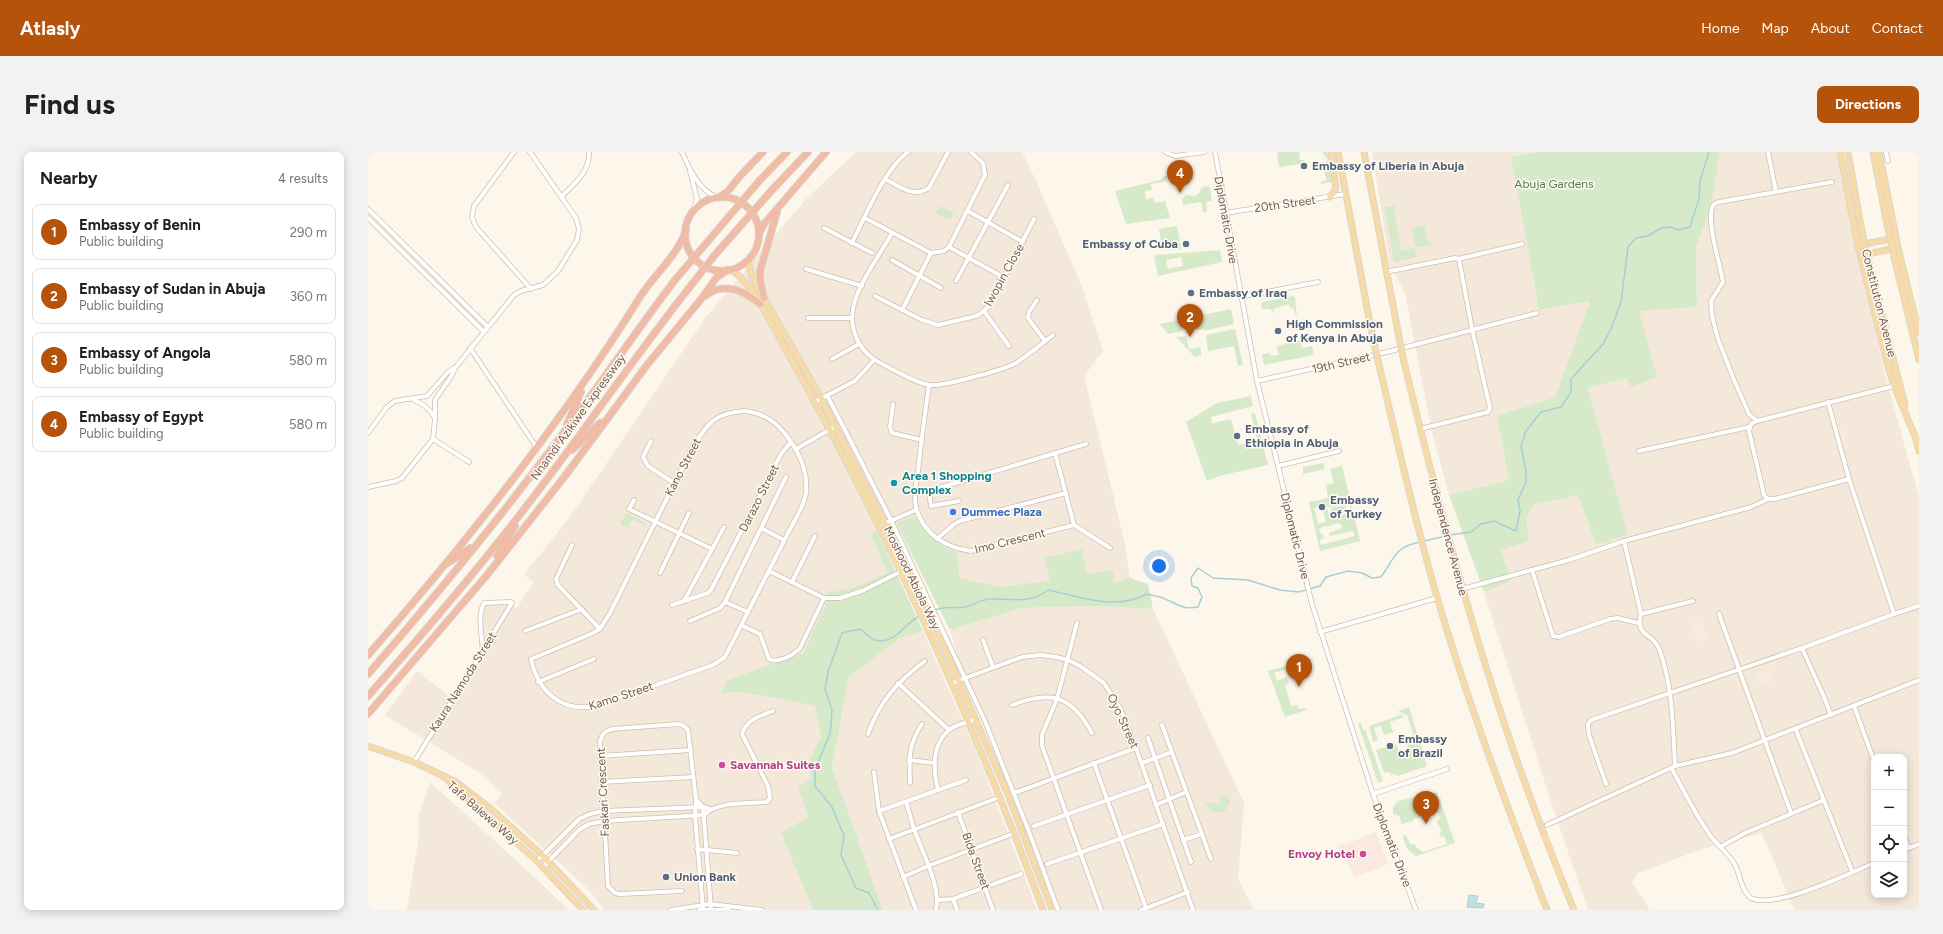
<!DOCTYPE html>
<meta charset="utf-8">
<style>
:root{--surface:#fff;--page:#f2f2f2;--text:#202124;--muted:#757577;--line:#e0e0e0;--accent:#b45309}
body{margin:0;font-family:Figtree,sans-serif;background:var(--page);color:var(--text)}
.controls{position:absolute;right:12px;bottom:12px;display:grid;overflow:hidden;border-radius:8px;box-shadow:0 2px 10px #0003}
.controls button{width:36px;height:36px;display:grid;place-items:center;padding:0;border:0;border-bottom:1px solid var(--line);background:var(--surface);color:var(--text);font:20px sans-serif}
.you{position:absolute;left:791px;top:414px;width:14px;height:14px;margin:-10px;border:3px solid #fff;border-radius:50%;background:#1a73e8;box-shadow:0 0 0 6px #1a73e833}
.badge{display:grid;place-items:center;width:26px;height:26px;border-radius:50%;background:var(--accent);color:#fff;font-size:13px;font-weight:700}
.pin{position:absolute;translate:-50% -33px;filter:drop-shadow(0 1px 2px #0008)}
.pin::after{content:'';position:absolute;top:21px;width:14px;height:12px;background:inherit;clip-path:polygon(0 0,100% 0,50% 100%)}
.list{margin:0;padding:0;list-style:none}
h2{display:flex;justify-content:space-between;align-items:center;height:52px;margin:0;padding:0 16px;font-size:17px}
h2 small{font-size:13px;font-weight:400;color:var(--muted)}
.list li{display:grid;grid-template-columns:26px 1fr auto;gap:12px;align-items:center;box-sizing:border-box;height:56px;margin:0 8px 8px;padding:0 8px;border:1px solid var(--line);border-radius:8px}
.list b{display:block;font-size:15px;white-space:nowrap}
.list p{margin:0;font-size:13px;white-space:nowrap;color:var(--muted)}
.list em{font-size:13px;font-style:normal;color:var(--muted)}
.icon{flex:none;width:22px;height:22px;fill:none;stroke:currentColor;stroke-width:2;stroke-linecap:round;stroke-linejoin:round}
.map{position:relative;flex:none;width:1551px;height:758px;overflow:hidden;border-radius:8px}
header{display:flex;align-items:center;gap:24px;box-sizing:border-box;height:56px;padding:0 20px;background:var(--accent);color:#fff}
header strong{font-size:19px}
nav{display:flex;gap:22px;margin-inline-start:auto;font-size:14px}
.intro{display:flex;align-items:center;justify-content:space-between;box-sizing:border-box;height:96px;padding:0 24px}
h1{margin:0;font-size:28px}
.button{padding:10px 18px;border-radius:8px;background:var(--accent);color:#fff;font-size:14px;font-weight:700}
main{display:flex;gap:24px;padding:0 24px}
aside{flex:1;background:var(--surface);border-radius:8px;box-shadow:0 2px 10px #0003}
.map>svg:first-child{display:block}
.residential{fill:#f3e8da;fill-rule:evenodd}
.commercial{fill:#fbe8e0}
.green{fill:#d6eaca;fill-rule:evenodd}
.water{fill:#c0dfe5;stroke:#a7cfd7}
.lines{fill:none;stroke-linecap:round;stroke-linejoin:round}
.stream{stroke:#a7cfd7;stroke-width:1.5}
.minor-casing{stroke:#cebeb1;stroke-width:5.5}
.major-casing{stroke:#d9d2ce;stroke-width:7}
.highway-casing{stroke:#d9d2ce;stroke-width:8}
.minor{stroke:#fff;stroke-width:4}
.major{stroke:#f6daa8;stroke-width:5.5}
.highway{stroke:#f2bba6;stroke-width:6}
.major-bridge-casing{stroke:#d9d2ce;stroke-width:7;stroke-linecap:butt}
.highway-bridge-casing{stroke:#d9d2ce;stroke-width:8;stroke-linecap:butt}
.major-bridge{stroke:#f6daa8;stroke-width:5.5}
.highway-bridge{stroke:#f2bba6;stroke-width:6}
.service-dot{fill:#5c6f8a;stroke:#fefaf2;stroke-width:1.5}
.culture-dot{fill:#0f9aa8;stroke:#fefaf2;stroke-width:1.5}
.shop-dot{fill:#3f7fe0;stroke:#fefaf2;stroke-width:1.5}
.hotel-dot{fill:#d1479c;stroke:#fefaf2;stroke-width:1.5}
.labels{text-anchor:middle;stroke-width:3;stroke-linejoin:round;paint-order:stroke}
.service-label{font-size:12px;font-weight:bold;fill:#4e5e75;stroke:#fefaf2;text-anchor:start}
.park-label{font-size:12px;fill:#557b47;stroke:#fefaf2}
.street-label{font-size:12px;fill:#775d4f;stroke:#fefaf2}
.culture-label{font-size:12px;font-weight:bold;fill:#0d838f;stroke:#fefaf2;text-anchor:start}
.shop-label{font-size:12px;font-weight:bold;fill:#366cbe;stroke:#fefaf2;text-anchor:start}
.hotel-label{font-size:12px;font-weight:bold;fill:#b23c85;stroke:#fefaf2;text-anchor:start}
</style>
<header>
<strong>Atlasly</strong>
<nav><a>Home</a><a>Map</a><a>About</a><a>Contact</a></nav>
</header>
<div class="intro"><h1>Find us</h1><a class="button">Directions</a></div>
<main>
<aside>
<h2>Nearby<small>4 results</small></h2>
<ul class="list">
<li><span class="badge">1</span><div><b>Embassy of Benin</b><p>Public building</p></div><em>290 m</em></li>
<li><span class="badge">2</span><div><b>Embassy of Sudan in Abuja</b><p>Public building</p></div><em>360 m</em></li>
<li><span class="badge">3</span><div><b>Embassy of Angola</b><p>Public building</p></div><em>580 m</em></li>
<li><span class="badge">4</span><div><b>Embassy of Egypt</b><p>Public building</p></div><em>580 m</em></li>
</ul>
</aside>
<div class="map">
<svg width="1551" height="758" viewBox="0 0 1551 758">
<rect width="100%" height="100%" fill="#fcf6eb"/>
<g class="residential">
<path d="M488 0H654L670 33 714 135 735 199 716 224 757 392 762 426 747 432 719 422 714 397 682 428 634 435 592 426 589 401 569 391 549 367 543 364 503 382 519 421 484 436 458 441V451L435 501 359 528 353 541 373 540 447 554 453 584 440 610 445 627 430 636 440 665 414 681 445 758H237L219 736 126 651 134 641 112 621 17 563 49 519 87 549 111 514V455L138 447 148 457 166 430 156 423 202 365 338 165 438 47Z"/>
<path d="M1004 0H1170L1143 5 1171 158 1222 149 1187 245 1129 264 1141 328 1081 343 1064 280 1037 141 1022 113Z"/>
<path d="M1352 0H1468L1518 227 1551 346V758H1426L1394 681 1331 698 1270 721 1264 731 1282 758H1220L1185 656 1116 440 1143 429 1133 398 1158 369 1165 353 1210 343 1228 393 1260 383 1220 236 1259 226 1263 234 1271 159 1329 155 1328 95 1344 51ZM1506 605H1536V743H1506Z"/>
<path d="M723 454 785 457 876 651 870 727 886 758H688L598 530 582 478 653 456Z"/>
<path d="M555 479 609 601 669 758H515L464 615 481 525 532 486Z"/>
<path d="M62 630 165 724 201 758H39L51 684V663Z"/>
</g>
<g class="commercial">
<path d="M1474 275 1481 295 1476 297 1470 277Z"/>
<path d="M1333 468 1340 488 1331 490 1322 472Z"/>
<path d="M1401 517 1405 530 1392 534 1389 521Z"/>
<path d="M1008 680 1020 712 987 725 969 693 979 692Z"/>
</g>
<g class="green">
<path d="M909 0H931L932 8H936L937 15 933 16 932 12 911 15Z"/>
<path d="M954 0H959L964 30 953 32V30L958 28 955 12 960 8Z"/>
<path d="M1170 0H1352L1344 51 1328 95 1329 155 1271 159 1289 225 1263 235 1259 226 1220 236 1260 383 1228 393 1210 343 1165 353 1158 369 1161 389 1133 398 1143 429 1116 440 1081 343 1141 328 1129 264 1187 245 1222 149 1171 158 1143 5Z"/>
<path d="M796 24H799V29L783 32 784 38 777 39 778 47 785 46 787 51 797 49 802 66 758 72 747 39 792 28Z"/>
<path d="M840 34 842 36 844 49 838 50 839 60 835 61 833 50 815 53 814 46 817 45V43L827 44 832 40 833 36Z"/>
<path d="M1028 53 1029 57 1026 58 1033 99 1046 96 1049 105 1026 110 1016 55Z"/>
<path d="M572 54 586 61 582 68 568 61Z"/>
<path d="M1056 73 1060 90H1063V93L1047 95 1043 76Z"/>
<path d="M809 74 813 97 794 98 791 77Z"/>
<path d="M852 98 854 110 790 124 786 103ZM813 105 815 114 800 117 798 108Z"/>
<path d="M924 144 927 145 929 166 925 155 922 156 921 152 905 157 907 162 902 157H894L893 152 895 150Z"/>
<path d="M863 157 866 172 836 179V177L829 178 827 173 821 175 820 171H817L813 175 814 179 800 182 792 172Z"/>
<path d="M867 177 875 213 870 214 866 194 840 199 838 183Z"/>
<path d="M818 184 821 197 832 195 834 203 827 205 809 186V185Z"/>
<path d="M932 188 934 196 944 194 946 203 896 213 894 202 902 201 903 204 911 203 909 194Z"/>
<path d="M883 244 885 254 843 265 844 271 863 267 870 293 889 288 883 262 887 261 900 313 855 323 839 329 818 270 849 251Z"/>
<path d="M955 311 957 317 935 322V315Z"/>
<path d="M974 314 992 389 952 399 941 350 960 346 958 333 966 331 962 317ZM981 350 984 360 962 366 959 356ZM954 354 958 370 950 372 946 356ZM969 371 970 372H973L974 376 961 381V384L985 379 987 384 953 393 952 388 956 386 954 381 952 382 951 377 954 376V375L958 374V375Z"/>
<path d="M977 353 979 360 964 363 963 356Z"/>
<path d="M258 361 278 371 277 373 264 367 260 376 252 372Z"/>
<path d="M543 364 549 367 569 391 589 401 592 426 634 435 682 428 676 406 714 397 719 422 745 418 747 431 762 426 780 432 785 457 723 454 653 456 582 478 528 371Z"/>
<path d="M509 379 555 479 532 486 481 525 464 615 515 758H445L413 681 440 665 430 635 444 627 440 610 453 584 447 554 373 540 353 541 359 528 435 501 458 451V441L484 436 519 421 503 382Z"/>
<path d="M945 506V508L920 515 917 517 918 521 916 518 906 521 909 529 919 525 921 531 917 533 923 554 928 553 931 557 938 556V558L917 565 900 519Z"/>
<path d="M1041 555 1059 614 1030 624 1026 622 1023 623 1022 620 1016 621 1008 598 1028 592 1032 602 1037 603 1041 600 1039 590 1047 587 1039 563 1030 559Z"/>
<path d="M1033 563 1036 565 1022 570 1025 580 1016 583 1013 574 1006 576 1010 588 1005 590 1001 574Z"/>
<path d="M990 571H993L995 578 997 577 1015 629 1010 631Z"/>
<path d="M1069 640 1087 691 1048 704C1039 699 1036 691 1035 683H1038L1042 692H1047L1049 696 1055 700 1079 692 1076 684 1073 685 1071 680 1074 679 1068 669 1072 667 1070 660 1045 667V672L1044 669 1034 672 1031 664 1025 662V655L1030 649Z"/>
<path d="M857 643 862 649C858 660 856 661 844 660L836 649 852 653V644Z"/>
</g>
<path class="water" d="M1101 743 1110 744 1108 751 1116 752 1115 756 1099 755Z"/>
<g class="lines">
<g class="stream">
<path d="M1082 383 1103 380 1113 372 1126 369 1148 379 1152 359 1150 348 1158 330V319L1153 294 1158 279 1173 260 1193 255 1203 240V227L1235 192 1243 177 1253 150 1260 95 1268 86 1280 84 1293 76 1303 75 1310 78 1322 75 1331 47 1332 29 1341 0"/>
<path d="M1056 389 1078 384"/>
<path d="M567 458C578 453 586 457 597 455 605 453 613 448 621 447 643 446 661 453 680 438 713 445 747 459 779 442 785 444 791 444 797 447 811 452 813 458 830 455L834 445 830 436 824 434 823 426 830 416 845 426 880 428 912 438 931 440 952 434 958 425 980 419 994 421 1004 426 1013 425C1027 406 1026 395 1052 390"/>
<path d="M510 758 501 741 488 736 473 703 476 684 464 655 447 634V617L462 582 464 558 457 537 460 520 474 481 492 477C496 480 502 486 507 488 527 494 537 470 552 464"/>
</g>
<g class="minor-casing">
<g id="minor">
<path d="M146 0 106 54 104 65 108 75 163 137"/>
<path d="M314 0C321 16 331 39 349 45"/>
<path d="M797 0 807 4 836 0"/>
<path d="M847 0 889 229 944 452 1005 642 1048 758"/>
<path d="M1400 0 1408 40"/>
<path d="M1518 0 1520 9"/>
<path d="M322 19 329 47 325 59"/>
<path d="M517 27C532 35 545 46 561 36L580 0"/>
<path d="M194 44C207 31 222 20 221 0"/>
<path d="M0 57 119 174"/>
<path d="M600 59 655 90"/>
<path d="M857 61 978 42"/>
<path d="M0 66 115 179"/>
<path d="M497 66 563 101 576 99 581 95 617 23 615 11 603 0"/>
<path d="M456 76 504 101"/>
<path d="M524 81C513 101 488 135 485 157 481 180 493 202 514 212 528 219 545 230 561 233 574 235 634 218 646 212 660 204 673 192 685 183"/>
<path d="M484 91C497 65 517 16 540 0"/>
<path d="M581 95 635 125"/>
<path d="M1090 107 1154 92"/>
<path d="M524 108 573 136"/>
<path d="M438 117 494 134"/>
<path d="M1018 120 1087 106 1091 107 1104 177 1122 256 1120 260 1052 277"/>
<path d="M588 129 640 33"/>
<path d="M507 144 554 168 570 173 608 164 613 161 621 154 666 67"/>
<path d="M872 145 950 130"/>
<path d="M669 148 661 160 660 166 677 189"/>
<path d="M534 158 563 101"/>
<path d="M616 159 641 194"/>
<path d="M440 166H484"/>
<path d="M102 196 169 296"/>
<path d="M464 207 491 192"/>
<path d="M889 229 1019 200 1169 161"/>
<path d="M561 233C557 262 553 290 550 319 548 331 545 347 549 359 557 383 579 396 603 399L706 373"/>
<path d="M459 243 523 368 617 569 660 677 690 758"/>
<path d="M44 247C54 252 61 255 66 265"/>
<path d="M446 250 487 229 506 208"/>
<path d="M1460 250 1481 327 1526 462 1551 454"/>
<path d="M525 252 522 275 524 281 554 288"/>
<path d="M376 259C396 261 409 270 421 287 432 302 440 321 438 341 436 356 424 372 418 385 398 425 377 465 357 505L345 513 228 554C193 561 170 539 163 507L223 482 232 477 242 461 325 294C340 271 347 261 376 259Z"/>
<path d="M1389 269 1381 262 1366 228 1350 187 1344 164 1343 149 1355 130C1352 112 1339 72 1344 56 1345 52 1347 51 1351 50L1464 30"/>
<path d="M0 281 19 255 27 249 59 244 80 220 86 216"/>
<path d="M65 287 101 310"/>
<path d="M283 289 275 305 280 314 306 331"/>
<path d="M428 297 468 274"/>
<path d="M1271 299 1381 275"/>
<path d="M687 301 706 373 742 396"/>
<path d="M910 314 971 299"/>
<path d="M1481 327 1407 347H1400L1396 343 1381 279 1383 272 1389 269 1526 234"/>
<path d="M0 335 28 329 34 326 65 287 67 267V248L84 223 87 216 146 143 153 139 175 133 190 119 209 88 211 77 208 66 162 0"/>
<path d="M266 348 261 357 344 397"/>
<path d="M591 349 563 354 561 339 718 292"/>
<path d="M515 372 548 358"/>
<path d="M393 376 416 388"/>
<path d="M569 387 585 373 592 369 698 341"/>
<path d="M1256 389 1273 462C1266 485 1287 481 1292 499 1305 536 1305 576 1307 614"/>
<path d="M204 393 188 427 190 433 232 477"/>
<path d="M1164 418 1201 408 1256 389 1383 355 1400 347"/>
<path d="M401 419 456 446H472L494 439 540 416"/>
<path d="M292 421 321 361"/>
<path d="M424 430 447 384"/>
<path d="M1094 437 1164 418 1185 484 1191 485 1242 467 1250 466 1270 471"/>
<path d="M316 449 356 375"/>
<path d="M357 450 380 460"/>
<path d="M304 453 340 441 343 438 413 302 423 290"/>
<path d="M1273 462 1325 449"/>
<path d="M1351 462 1423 661"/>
<path d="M322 469 352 456 357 450 418 325"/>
<path d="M709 471 689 547 674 583V594L733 758"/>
<path d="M373 473 392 482 401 507C409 512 426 503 432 496L456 446"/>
<path d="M157 479 214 457"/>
<path d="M952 480 1069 446"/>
<path d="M615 488 625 515"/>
<path d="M1434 496 1526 462"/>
<path d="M170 530 226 507"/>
<path d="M530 531 581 578"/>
<path d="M584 531 654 505 673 503 688 505 700 508 712 514 736 531 752 556 768 596 825 758"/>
<path d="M644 553C683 538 703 543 724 581"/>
<path d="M1486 554 1506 609"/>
<path d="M794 573 843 707"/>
<path d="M1428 578 1484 719"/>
<path d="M500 582C511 550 530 529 557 509"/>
<path d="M780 586 823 710"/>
<path d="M232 604 323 598"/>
<path d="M541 608 566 611"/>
<path d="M46 610 144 451 143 450 116 451C109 465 114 484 115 499"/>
<path d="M726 611 778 756"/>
<path d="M774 611 804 600"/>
<path d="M1304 617C1316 639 1327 662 1342 683 1349 693 1359 700 1366 711 1372 721 1373 739 1383 746 1407 758 1481 721 1506 711"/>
<path d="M506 620 511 659 548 758"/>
<path d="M233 630 325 625"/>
<path d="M542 631C541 606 540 593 554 572"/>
<path d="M1238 632 1221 583 1220 572 1223 568 1434 496 1456 545 1463 563"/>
<path d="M570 638C565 618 564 593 581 578 587 573 599 570 607 568"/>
<path d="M646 641 768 596"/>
<path d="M1005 642 1079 617"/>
<path d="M328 648 335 655 343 757"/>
<path d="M538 650C541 659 543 668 546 677 554 700 573 733 568 758"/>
<path d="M788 653 818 640"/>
<path d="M511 659 598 628"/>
<path d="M590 660 625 758"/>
<path d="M1179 673 1307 614 1364 601 1551 528"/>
<path d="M666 674 782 633"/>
<path d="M1536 685 1541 696"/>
<path d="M521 687 632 645"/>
<path d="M815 688 834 682"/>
<path d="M1352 695 1377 681 1456 648"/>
<path d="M329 697 369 701"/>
<path d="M1536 698 1551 692"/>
<path d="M169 709 211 667 222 662 235 659 335 655 342 657"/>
<path d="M679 712 795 672"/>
<path d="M175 715 211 678 221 672 236 669 336 663C350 649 379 652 399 650L402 646 400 634 374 582C379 567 392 564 405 559"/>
<path d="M535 725 560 714 647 681"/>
<path d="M314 739 252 742 247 741 240 734 232 589C234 582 237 579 244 577L310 572 316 574 320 578 328 648 327 664 335 757"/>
<path d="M585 747 589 758"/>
<path d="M570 748 585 747 653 722"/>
<path d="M303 758 342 752 394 758"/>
<path d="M331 758H361"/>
<path d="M773 758 820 740"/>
</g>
</g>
<g class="major-casing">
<g id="major">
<path d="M970 0 1004 182"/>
<path d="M996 0 1031 185"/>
<path d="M1472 0 1490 94 1519 211 1526 234 1546 282"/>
<path d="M1480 0 1493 75"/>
<path d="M1505 0 1519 72"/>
<path d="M1511 0 1530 96 1551 181"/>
<path d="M962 45 968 37 963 0"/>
<path d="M1493 93 1525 86"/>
<path d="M1495 103 1528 96"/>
<path d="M381 106V113L384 125 453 246 557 451 639 640 684 758"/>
<path d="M1527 109 1551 208"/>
<path d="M1502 116 1537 253"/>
<path d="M362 118C384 127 409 183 422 205 521 382 605 568 675 758"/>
<path d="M1036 210C1068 342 1102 474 1147 603 1165 655 1185 707 1206 758"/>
<path d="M1012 217C1030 293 1047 370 1069 445 1100 551 1139 655 1179 758"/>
<path d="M1546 281 1551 299"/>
<path d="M0 594 46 610 88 630 122 656 174 703 226 758"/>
<path d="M76 625 169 709 215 758"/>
</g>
</g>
<g class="highway-casing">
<g id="highway">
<path d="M392 28 419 0"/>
<path d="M404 38 440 0"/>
<path d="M352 45 360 39 372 24 395 0"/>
<circle cx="354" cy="82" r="37"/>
<path d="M391 82 396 72 458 0"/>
<path d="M337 144C356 129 375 138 392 152"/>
<path d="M396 146 392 128V119L409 60"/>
<path d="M199 272 213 240"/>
<path d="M204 298 232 271"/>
<path d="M129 404 147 374"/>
<path d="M80 411 102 396"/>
<path d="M0 503C99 390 193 272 272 145 286 123 310 103 318 78"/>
<path d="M0 522C67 445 132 366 193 284 232 233 268 179 307 128"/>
<path d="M0 544C54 483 107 421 157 356 213 284 264 208 321 136"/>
<path d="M0 562 119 423 197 324 279 213 334 146 348 126 359 118"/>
</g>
</g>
<use href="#minor" class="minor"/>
<use href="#major" class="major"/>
<use href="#highway" class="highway"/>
<g class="major-bridge-casing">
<g id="major-bridge">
<path d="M1519 72 1527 109"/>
<path d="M1493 75 1502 116"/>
<path d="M1004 182 1012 217"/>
<path d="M1031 185 1036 210"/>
</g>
</g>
<g class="highway-bridge-casing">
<g id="highway-bridge">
<path d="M307 128 392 28"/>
<path d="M321 136 346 104 404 38"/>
</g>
</g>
<use href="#major-bridge" class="major-bridge"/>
<use href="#highway-bridge" class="highway-bridge"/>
</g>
<g class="service-dot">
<circle cx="936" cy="14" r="4"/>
<circle cx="818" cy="92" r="4"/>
<circle cx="823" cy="141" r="4"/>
<circle cx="910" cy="179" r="4"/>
<circle cx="869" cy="284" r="4"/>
<circle cx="954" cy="355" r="4"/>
<circle cx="1022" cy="594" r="4"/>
<circle cx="298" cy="725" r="4"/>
</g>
<circle class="culture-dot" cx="526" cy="331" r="4"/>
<circle class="shop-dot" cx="585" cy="360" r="4"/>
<g class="hotel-dot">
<circle cx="354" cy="613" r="4"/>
<circle cx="995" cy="702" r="4"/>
</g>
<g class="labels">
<g class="service-label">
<text x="944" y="18">Embassy of Liberia in Abuja</text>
<text x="810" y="96" text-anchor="end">Embassy of Cuba</text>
<text x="831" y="145">Embassy of Iraq</text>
<text x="918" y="176">High Commission<tspan x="918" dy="14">of Kenya in Abuja</tspan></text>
<text x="877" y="281">Embassy of<tspan x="877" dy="14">Ethiopia in Abuja</tspan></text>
<text x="962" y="352">Embassy<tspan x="962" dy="14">of Turkey</tspan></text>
<text x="1030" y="591">Embassy<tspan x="1030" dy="14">of Brazil</tspan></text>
<text x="306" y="729">Union Bank</text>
</g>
<g class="park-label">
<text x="1186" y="36">Abuja Gardens</text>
</g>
<g class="street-label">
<text transform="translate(917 52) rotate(-8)" y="4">20th Street</text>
<text transform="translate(858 68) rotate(80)" y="4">Diplomatic Drive</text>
<text transform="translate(636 123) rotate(-61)" y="4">Iwopin Close</text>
<text transform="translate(1511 151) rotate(76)" y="4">Constitution Avenue</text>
<text transform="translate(973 211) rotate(-13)" y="4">19th Street</text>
<text transform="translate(210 265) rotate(-54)" y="4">Nnamdi Azikiwe Expressway</text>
<text transform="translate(315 315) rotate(-62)" y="4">Kano Street</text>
<text transform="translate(391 346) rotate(-63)" y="4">Darazo Street</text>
<text transform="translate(927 384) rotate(76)" y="4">Diplomatic Drive</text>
<text transform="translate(1080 385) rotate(75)" y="4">Independence Avenue</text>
<text transform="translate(642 389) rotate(-14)" y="4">Imo Crescent</text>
<text transform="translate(544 426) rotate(64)" y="4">Moshood Abiola Way</text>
<text transform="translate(95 530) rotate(-58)" y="4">Kaura Namoda Street</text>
<text transform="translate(253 544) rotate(-18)" y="4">Kamo Street</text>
<text transform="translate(755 569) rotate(65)" y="4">Oyo Street</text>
<text transform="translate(235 640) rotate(-93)" y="4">Faskari Crescent</text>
<text transform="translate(115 661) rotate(41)" y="4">Tafa Balewa Way</text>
<text transform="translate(1024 693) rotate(69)" y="4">Diplomatic Drive</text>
<text transform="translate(608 709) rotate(70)" y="4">Bida Street</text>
</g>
<g class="culture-label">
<text x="534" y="328">Area 1 Shopping<tspan x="534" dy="14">Complex</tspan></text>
</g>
<g class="shop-label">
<text x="593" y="364">Dummec Plaza</text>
</g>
<g class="hotel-label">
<text x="362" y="617">Savannah Suites</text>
<text x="987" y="706" text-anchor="end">Envoy Hotel</text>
</g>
</g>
</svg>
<div class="controls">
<button>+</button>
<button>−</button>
<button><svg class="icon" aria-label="locate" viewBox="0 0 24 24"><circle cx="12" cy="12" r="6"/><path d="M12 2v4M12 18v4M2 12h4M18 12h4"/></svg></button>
<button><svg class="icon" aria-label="layers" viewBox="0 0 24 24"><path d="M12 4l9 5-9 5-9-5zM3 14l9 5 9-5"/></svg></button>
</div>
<div class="you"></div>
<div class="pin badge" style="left:931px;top:535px">1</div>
<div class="pin badge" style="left:822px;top:185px">2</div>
<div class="pin badge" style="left:1058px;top:672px">3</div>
<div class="pin badge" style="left:812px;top:41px">4</div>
</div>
</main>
